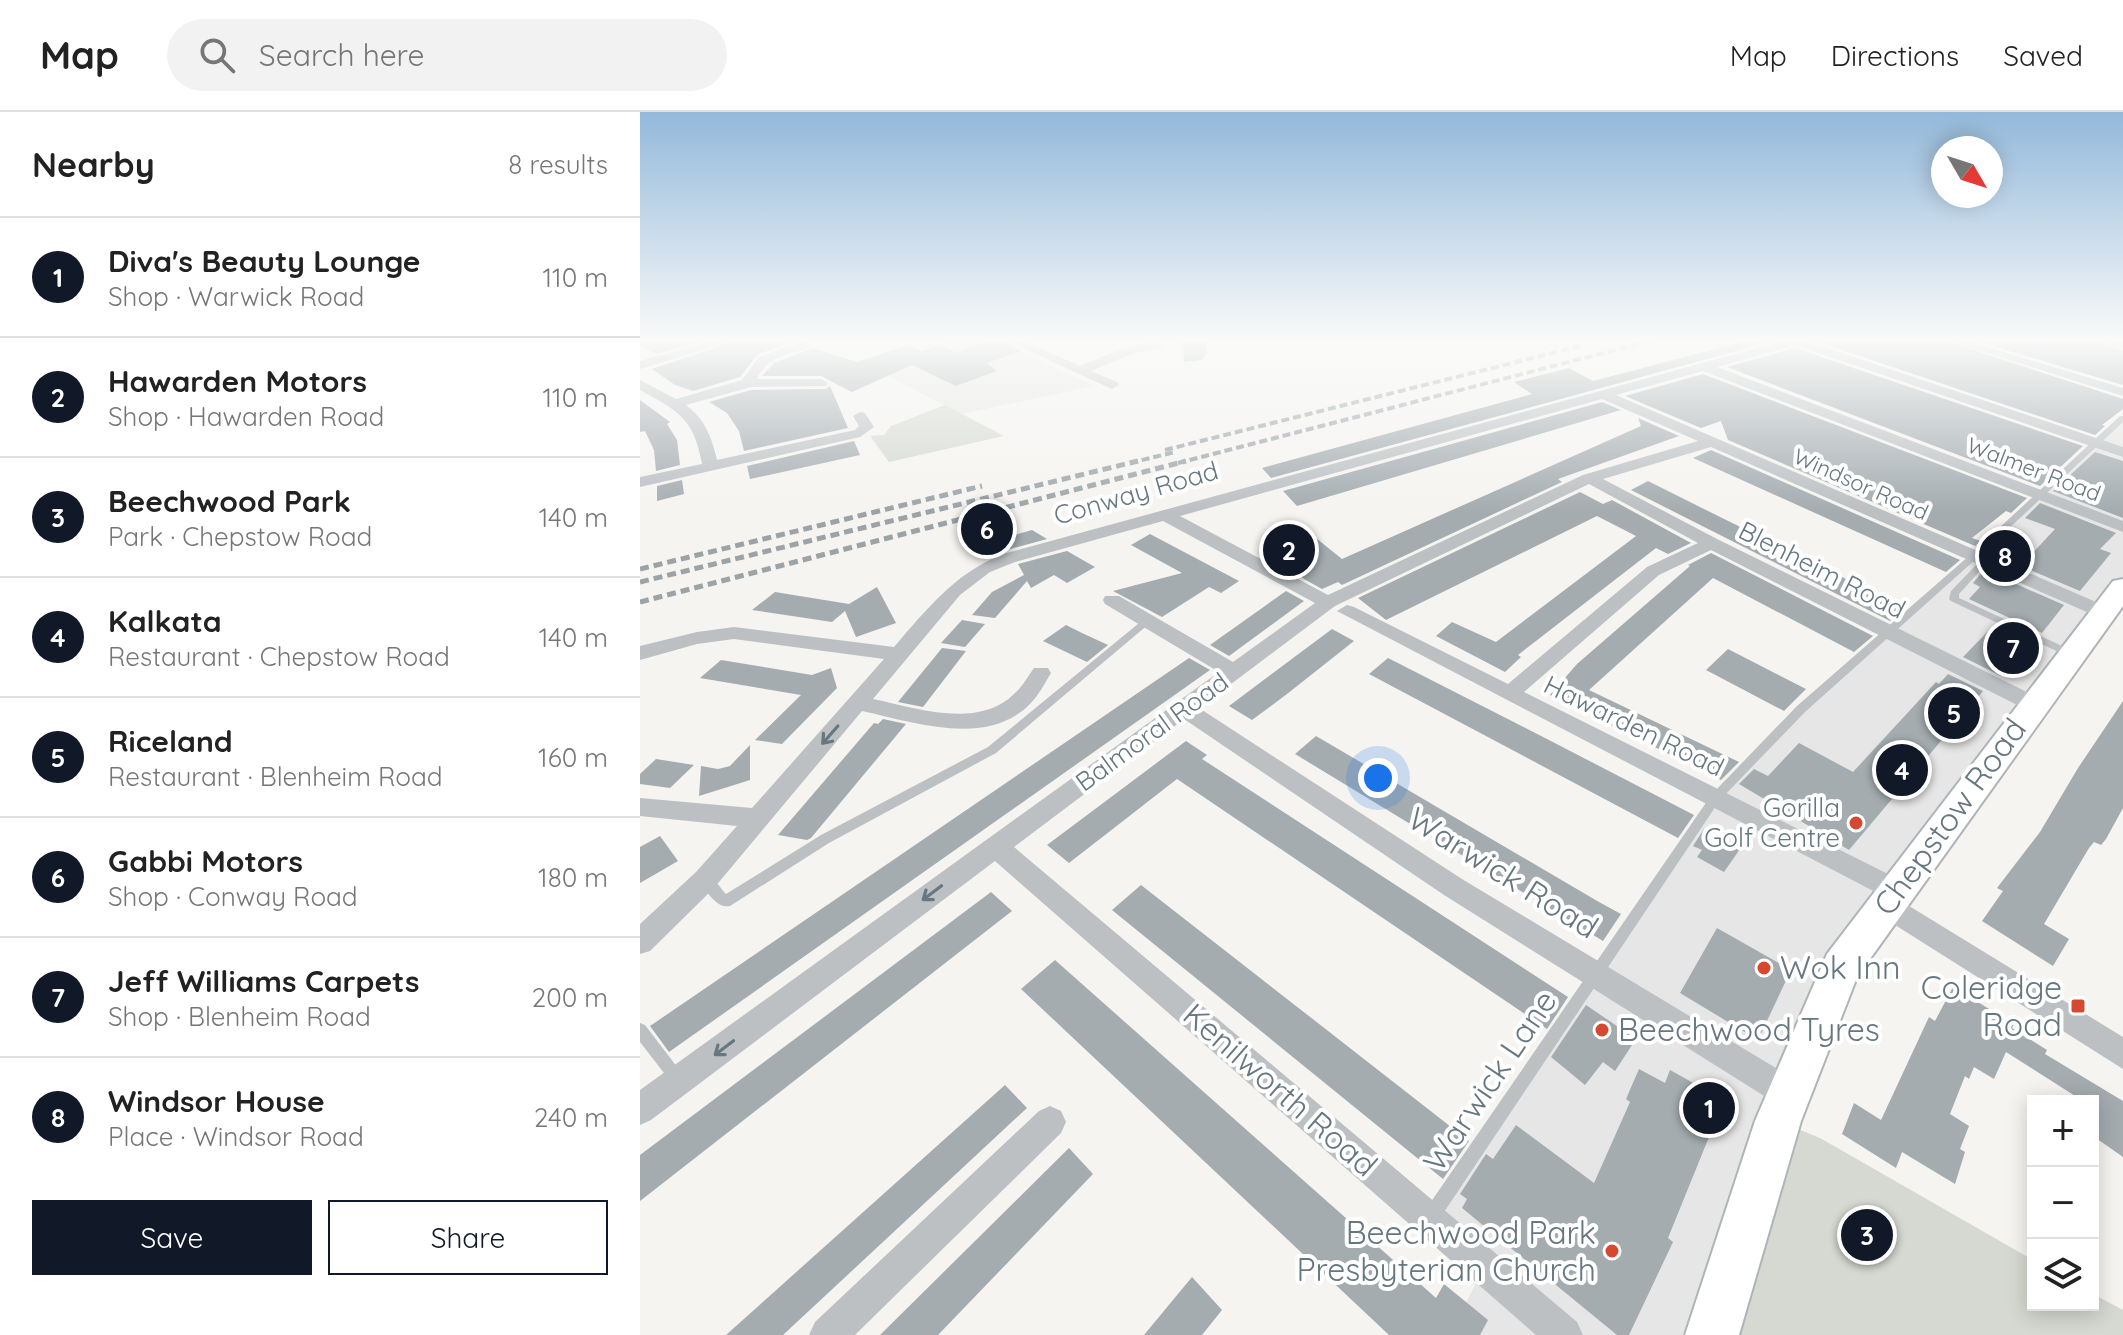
<!DOCTYPE html>
<meta charset="utf-8">
<style>
:root{--surface:#fff;--page:#f2f2f2;--text:#222;--muted:#767676;--line:#e0e0e0;--accent:#111827}
body{margin:0;font-family:Quicksand,sans-serif;background:var(--page);color:var(--text)}
.controls{position:absolute;right:24px;bottom:24px;display:grid;overflow:hidden;border-radius:0px;box-shadow:0 4px 20px #0003}
.controls button{width:72px;height:72px;display:grid;place-items:center;padding:0;border:0;border-bottom:2px solid var(--line);background:var(--surface);color:var(--text);font:40px sans-serif}
.compass{position:absolute;left:1291px;top:24px;width:72px;height:72px;border-radius:50%;background:var(--surface);box-shadow:0 4px 20px #0003;rotate:129deg}
.you{position:absolute;left:738px;top:666px;width:28px;height:28px;margin:-20px;border:6px solid #fff;border-radius:50%;background:#1a73e8;box-shadow:0 0 0 12px #1a73e833}
.badge{display:grid;place-items:center;width:52px;height:52px;border-radius:50%;background:var(--accent);color:#fff;font-size:26px;font-weight:700}
.pin{position:absolute;translate:-50% -50%;border:4px solid #fff;box-shadow:0 2px 8px #0006}
.list{margin:0;padding:0;list-style:none}
h2{display:flex;justify-content:space-between;align-items:center;height:104px;margin:0;padding:0 32px;font-size:34px}
h2 small{font-size:26px;font-weight:400;color:var(--muted)}
.list li{display:grid;grid-template-columns:52px 1fr auto;gap:24px;align-items:center;box-sizing:border-box;height:120px;padding:0 32px;border-top:2px solid var(--line)}
.list b{display:block;font-size:30px;white-space:nowrap}
.list p{margin:0;font-size:26px;white-space:nowrap;color:var(--muted)}
.list em{font-size:26px;font-style:normal;color:var(--muted)}
.actions{display:flex;gap:16px;padding:24px 32px}
.actions a{flex:1;padding:18px 0;border:2px solid var(--accent);border-radius:0px;text-align:center;font-size:28px;color:var(--accent)}
.actions .main{background:var(--accent);color:#fff}
.icon{flex:none;width:44px;height:44px;fill:none;stroke:currentColor;stroke-width:2;stroke-linecap:round;stroke-linejoin:round}
.map{position:relative;flex:none;width:1483px;height:1223px;overflow:hidden}
header{display:flex;align-items:center;gap:48px;box-sizing:border-box;height:112px;padding:0 40px;background:var(--surface);border-bottom:2px solid var(--line)}
header strong{font-size:38px}
nav{display:flex;gap:44px;margin-inline-start:auto;font-size:28px}
.search{width:560px;height:72px;background:var(--page);display:flex;align-items:center;gap:20px;box-sizing:border-box;padding:0 28px;border-radius:44px;color:var(--muted);font-size:30px}
main{display:flex}
aside{flex:1;background:var(--surface)}
.map>svg:first-child{display:block}
.built{fill:#e5e6e5}
.green{fill:#d5d9d1}
.building{fill:#a4acb0}
.lines{fill:none;stroke-linecap:round;stroke-linejoin:round}
.secondary-casing{stroke:#aeb4b8;stroke-width:4}
.service{fill:#bcc0c3;fill-rule:evenodd}
.minor{fill:#bcc0c3;fill-rule:evenodd}
.secondary{fill:#fff;fill-rule:evenodd}
.rail-far1{stroke:#9ca3a7;stroke-width:4;stroke-dasharray:8 4;stroke-linecap:butt}
.rail{stroke:#9ca3a7;stroke-width:5;stroke-dasharray:9 5;stroke-linecap:butt}
.oneway{stroke:#667780}
.poi-dot{fill:#d64830;stroke:#fff;stroke-width:3}
.labels{text-anchor:middle;stroke-width:8;stroke-linejoin:round;paint-order:stroke}
.far-street-label{font-size:22px;fill:#667780;stroke:#fff}
.street-label{font-size:26px;fill:#667780;stroke:#fff}
.poi-label{font-size:26px;fill:#667780;stroke:#fff;text-anchor:end}
.near-street-label{font-size:32px;fill:#667780;stroke:#fff}
.near-poi-label{font-size:32px;fill:#667780;stroke:#fff;text-anchor:start}
</style>
<header>
<strong>Map</strong>
<div class="search"><svg class="icon" aria-label="search" viewBox="0 0 24 24"><circle cx="10" cy="10" r="6"/><path d="M15 15l6 6"/></svg>Search here</div>
<nav><a>Map</a><a>Directions</a><a>Saved</a></nav>
</header>
<main>
<aside>
<h2>Nearby<small>8 results</small></h2>
<ul class="list">
<li><span class="badge">1</span><div><b>Diva's Beauty Lounge</b><p>Shop · Warwick Road</p></div><em>110 m</em></li>
<li><span class="badge">2</span><div><b>Hawarden Motors</b><p>Shop · Hawarden Road</p></div><em>110 m</em></li>
<li><span class="badge">3</span><div><b>Beechwood Park</b><p>Park · Chepstow Road</p></div><em>140 m</em></li>
<li><span class="badge">4</span><div><b>Kalkata</b><p>Restaurant · Chepstow Road</p></div><em>140 m</em></li>
<li><span class="badge">5</span><div><b>Riceland</b><p>Restaurant · Blenheim Road</p></div><em>160 m</em></li>
<li><span class="badge">6</span><div><b>Gabbi Motors</b><p>Shop · Conway Road</p></div><em>180 m</em></li>
<li><span class="badge">7</span><div><b>Jeff Williams Carpets</b><p>Shop · Blenheim Road</p></div><em>200 m</em></li>
<li><span class="badge">8</span><div><b>Windsor House</b><p>Place · Windsor Road</p></div><em>240 m</em></li>
</ul>
<div class="actions"><a class="main">Save</a><a>Share</a></div>
</aside>
<div class="map">
<svg width="1483" height="1223" viewBox="0 0 1483 1223">
<rect width="100%" height="100%" fill="#f5f4f1"/>
<g class="built">
<path d="M311 229H356L455 274 321 302 232 255Z"/>
<path d="M1483 306V475L1245 793 1072 1223H809L845 1154 790 1107 1076 685 1161 597Z"/>
</g>
<g class="green">
<path d="M305 293 364 324 249 350 230 324 244 323 251 314Z"/>
<path d="M1138 1009 1180 1026 1393 1148V1193H1453V1182L1483 1198V1223H1072Z"/>
</g>
<g class="building">
<path d="M0 229H63L16 242 0 233Z"/>
<path d="M95 229 152 230 118 242 100 265 53 279 35 273 12 257Z"/>
<path d="M350 229H364L381 239 346 251 357 259 316 274 272 253 212 280 181 264H122L134 251 173 236 217 250 268 233 281 239 301 233 316 241Z"/>
<path d="M543 229H565L567 241 562 248 544 250Z"/>
<path d="M1106 229H1133L631 366 622 356 892 282 874 270 890 266 929 256 953 269Z"/>
<path d="M1175 229H1306L1483 287V297L1462 313 1465 314 1455 323Z"/>
<path d="M1336 229H1452L1463 232 1483 239V273Z"/>
<path d="M1155 236 1443 334 1400 374 1087 255Z"/>
<path d="M1063 262 1387 386 1371 401 1366 399 1332 426 1341 429 1335 434 1088 328 1081 309 1061 316 985 284Z"/>
<path d="M190 274 208 316 104 339 99 319 87 301 69 290 111 278 186 277Z"/>
<path d="M0 288 30 310 27 312 37 328 40 353 16 359 14 338 5 319 0 320Z"/>
<path d="M962 290 981 298 657 394 643 379Z"/>
<path d="M998 306 1039 324 918 367 922 370 702 473 698 470 682 477 664 467 631 438 671 422 702 447 1001 314Z"/>
<path d="M214 329 220 343 110 367 107 354Z"/>
<path d="M1071 338 1320 448 1306 460 1053 346Z"/>
<path d="M1455 340 1483 349V406L1413 379Z"/>
<path d="M42 368 44 382 17 389V374Z"/>
<path d="M1008 369 1064 397 1265 496 1250 509 991 378Z"/>
<path d="M940 380 963 392 972 388 1051 431 1028 442 1016 436 878 543 881 545 865 560 796 524 812 510 856 530 996 424 957 404 746 508 718 486Z"/>
<path d="M1400 391 1476 421 1460 437 1471 441 1440 479 1348 440 1354 434 1388 446 1415 417 1385 406Z"/>
<path d="M355 405 366 430 336 444 321 414Z"/>
<path d="M392 418 407 427 370 437 364 426Z"/>
<path d="M510 422 599 469 581 481 569 475 522 505 473 479 542 461 491 433Z"/>
<path d="M427 439 455 455 427 471 414 463 391 476 387 469 355 506 332 503 352 480 384 463 378 452Z"/>
<path d="M1071 441 1233 524 1214 540 1073 466 949 578 1099 650 1081 668 910 583 937 552 1050 454 1048 453Z"/>
<path d="M1344 458 1424 493 1402 521 1329 487 1340 475 1333 471Z"/>
<path d="M237 475 256 511 216 525 205 499 192 510 112 498 135 480 209 492Z"/>
<path d="M646 479 664 489 589 544 570 533Z"/>
<path d="M322 508 345 512 325 535 301 531Z"/>
<path d="M426 513 442 521 468 533 447 550 403 529Z"/>
<path d="M1354 513 1390 530 1361 564 1323 545Z"/>
<path d="M692 517 714 529 647 582 612 608 589 594Z"/>
<path d="M302 536 326 539 283 595 258 590Z"/>
<path d="M1088 537 1166 577 1144 599 1066 558Z"/>
<path d="M549 546 570 558 29 940 10 914Z"/>
<path d="M748 546 907 627 1054 703 1038 726 729 562Z"/>
<path d="M81 548 172 563 191 556 197 576 142 632 115 628 161 583 60 566Z"/>
<path d="M1308 562 1343 579 1209 738 1099 672 1114 657 1128 664 1159 631 1213 660 1296 570 1299 572Z"/>
<path d="M1483 589V696L1466 727 1461 733 1454 730 1449 736 1404 812 1429 827 1413 854 1342 809 1363 779 1357 776 1400 720 1438 656Z"/>
<path d="M243 607 266 612 171 726 167 728 138 723 234 611 238 612Z"/>
<path d="M676 624 959 790 981 802 963 829 655 642Z"/>
<path d="M546 629 567 643 562 647 928 885 907 917 537 667 429 751 407 733Z"/>
<path d="M110 633V668L59 684 61 654 78 657 90 654Z"/>
<path d="M16 647 54 653 30 676 0 672V662Z"/>
<path d="M1064 717 1100 737 1084 760 1057 745 1062 738 1053 734Z"/>
<path d="M20 724 38 749 0 771V735Z"/>
<path d="M501 773 829 1029 803 1067 472 798Z"/>
<path d="M351 780 372 799 0 1089V1043Z"/>
<path d="M1077 816 1151 858 1118 928 1040 881Z"/>
<path d="M415 848 796 1186 804 1172 848 1208 840 1223H749L381 877Z"/>
<path d="M1313 875 1374 912 1372 916 1407 938 1405 942 1483 989V1045L1453 1024V989H1443L1366 940 1354 967 1334 955 1329 967 1325 964 1310 1002 1329 1014 1320 1037 1325 1040 1315 1072 1262 1040 1256 1056 1202 1022 1214 991 1241 1008 1289 905 1295 909Z"/>
<path d="M946 893 996 927 975 959 963 950 945 973 911 945Z"/>
<path d="M999 957 1025 971 1030 958 1084 988 1028 1126 1033 1130 989 1223H977L822 1096 827 1087 820 1082 846 1042 853 1047 876 1013 954 1071 990 990 986 987Z"/>
<path d="M365 973 387 996 143 1223H86Z"/>
<path d="M429 1036 453 1062 298 1223H240Z"/>
<path d="M552 1165 582 1198 562 1223H504Z"/>
</g>
<g class="lines">
<g class="secondary-casing">
<path id="secondary" d="M1483 467V494L1217 865 1161 1009 1099 1223H1045L1115 1009 1187 842 1473 469Z"/>
</g>
<g class="service">
<path d="M1480 304H1483V310L1336 447 1165 600 1080 688 798 1109 792 1112 786 1109 783 1103 786 1097 1072 682 1157 594 1330 443Z"/>
<path d="M1344 447 1348 450 1319 482V486L1435 540 1436 542 1435 544H1427L1311 489 1309 487 1311 479 1341 448Z"/>
<path d="M507 506 510 507 512 509 510 511 356 641 189 731 90 794C77 797 68 780 60 772L59 768 60 764C72 760 79 775 86 782L181 723 348 635 504 507Z"/>
<path d="M0 911 5 913 44 964 47 969 44 974 39 977 34 974 0 930Z"/>
</g>
<g class="minor">
<path d="M73 229H92L0 257V249Z"/>
<path d="M165 229 171 233 169 236C148 242 127 244 117 267H181L188 271 186 274 111 275 46 293C65 307 72 326 77 348L215 318 219 314 213 304 220 300 225 301 234 315 220 325 0 375V365L62 352C54 306 38 299 0 278V268L36 287 102 268 119 245Z"/>
<path d="M367 229H383L440 254C460 246 508 223 526 235L492 242 451 259 477 270 479 273 472 277Z"/>
<path d="M1143 229H1166L1483 335V345L1155 233 1077 255 1483 409V420L1063 259 976 283 1470 496 1473 500 1470 504H1456L1071 335 963 367 1077 427 1401 587 1404 592 1401 597H1385L1071 438 1019 463 884 580 1266 771 1270 779 1266 787 1261 789 1483 925V957L1236 801 1232 793 1236 785 1241 783 697 499 707 493 714 495 868 572 1007 455 1058 431 949 372 695 494 559 596 822 767 1159 970 1164 981 1159 992 1148 997 1137 992 804 783 544 607 374 735 937 1210 943 1223H896L355 749 11 1008 0 1013V978L579 560 465 492 463 488 465 484H479L593 550 675 491 523 409 375 450 350 460 320 483 233 587C276 596 339 618 375 581 383 574 388 564 394 556H408L411 561C405 571 399 583 390 592 347 636 273 610 222 599L74 776 10 839 0 842V812L56 760 97 714 0 704V686L112 696 244 547 94 527 57 532 0 548V534L57 520 94 515 254 535C287 497 315 461 363 442ZM962 287 1058 329 943 363 688 483 540 404Z"/>
<path d="M1309 229H1327L1483 276V284Z"/>
<path d="M1465 229H1483V236L1467 232Z"/>
<path d="M410 994 421 999 426 1010 421 1021 215 1223H169L175 1210 399 999Z"/>
</g>
<use href="#secondary" class="secondary"/>
<g class="rail-far1">
<path d="M525 338 940 234"/>
<path d="M490 351 535 340"/>
<path d="M538 351 1010 229"/>
</g>
<g class="rail">
<path d="M0 457 342 374"/>
<path d="M0 470 498 349"/>
<path d="M0 490 546 349"/>
</g>
</g>
<defs><path id="oneway-shaft" d="M-6 0H5M1.5-3L5.5 0L1.5 3" fill="none" stroke-width="1.6" stroke-linecap="round" stroke-linejoin="round" transform="scale(2)"/></defs>
<g class="oneway">
<use href="#oneway-shaft" transform="translate(190 623) rotate(131)"/>
<use href="#oneway-shaft" transform="translate(292 781) rotate(143)"/>
<use href="#oneway-shaft" transform="translate(84 936) rotate(143)"/>
</g>
<linearGradient id="sky" x2="0" y2="1"><stop stop-color="#93b9da"/><stop offset="0.57" stop-color="#fafaf9"/><stop offset="1" stop-color="#fafaf9" stop-opacity="0"/></linearGradient>
<rect width="1483" height="400" fill="url(#sky)"/>
<g class="poi-dot">
<circle cx="1216" cy="711" r="8"/>
<circle cx="1124" cy="856" r="8"/>
<rect x="1430" y="886" width="16" height="16" rx="4"/>
<circle cx="962" cy="918" r="8"/>
<circle cx="972" cy="1139" r="8"/>
</g>
<g class="labels">
<g class="far-street-label">
<text transform="translate(1394 357) rotate(21)" y="8">Walmer Road</text>
<text transform="translate(1221 372) rotate(24)" y="8">Windsor Road</text>
</g>
<g class="street-label">
<text transform="translate(496 381) rotate(-16)" y="9">Conway Road</text>
<text transform="translate(1182 458) rotate(27)" y="9">Blenheim Road</text>
<text transform="translate(994 614) rotate(26)" y="9">Hawarden Road</text>
<text transform="translate(512 620) rotate(-36)" y="9">Balmoral Road</text>
</g>
<g class="poi-label">
<text x="1200" y="705">Gorilla<tspan x="1200" dy="30">Golf Centre</tspan></text>
</g>
<g class="near-street-label">
<text transform="translate(1310 705) rotate(-54)" y="11">Chepstow Road</text>
<text transform="translate(863 761) rotate(32)" y="11">Warwick Road</text>
<text transform="translate(850 969) rotate(-56)" y="11">Warwick Lane</text>
<text transform="translate(640 978) rotate(41)" y="11">Kenilworth Road</text>
</g>
<g class="near-poi-label">
<text x="1140" y="867">Wok Inn</text>
<text x="1422" y="887" text-anchor="end">Coleridge<tspan x="1422" dy="37">Road</tspan></text>
<text x="978" y="929">Beechwood Tyres</text>
<text x="956" y="1132" text-anchor="end">Beechwood Park<tspan x="956" dy="37">Presbyterian Church</tspan></text>
</g>
</g>
</svg>
<div class="controls">
<button>+</button>
<button>−</button>
<button><svg class="icon" aria-label="layers" viewBox="0 0 24 24"><path d="M12 4l9 5-9 5-9-5zM3 14l9 5 9-5"/></svg></button>
</div>
<svg class="compass" viewBox="-18 -18 36 36"><path d="M0-13l5 13h-10z" fill="#e53935"/><path d="M0 13l5-13h-10z" fill="#767676"/></svg>
<div class="you"></div>
<div class="pin badge" style="left:1069px;top:996px">1</div>
<div class="pin badge" style="left:649px;top:438px">2</div>
<div class="pin badge" style="left:1227px;top:1123px">3</div>
<div class="pin badge" style="left:1262px;top:658px">4</div>
<div class="pin badge" style="left:1314px;top:601px">5</div>
<div class="pin badge" style="left:347px;top:417px">6</div>
<div class="pin badge" style="left:1373px;top:536px">7</div>
<div class="pin badge" style="left:1365px;top:444px">8</div>
</div>
</main>
